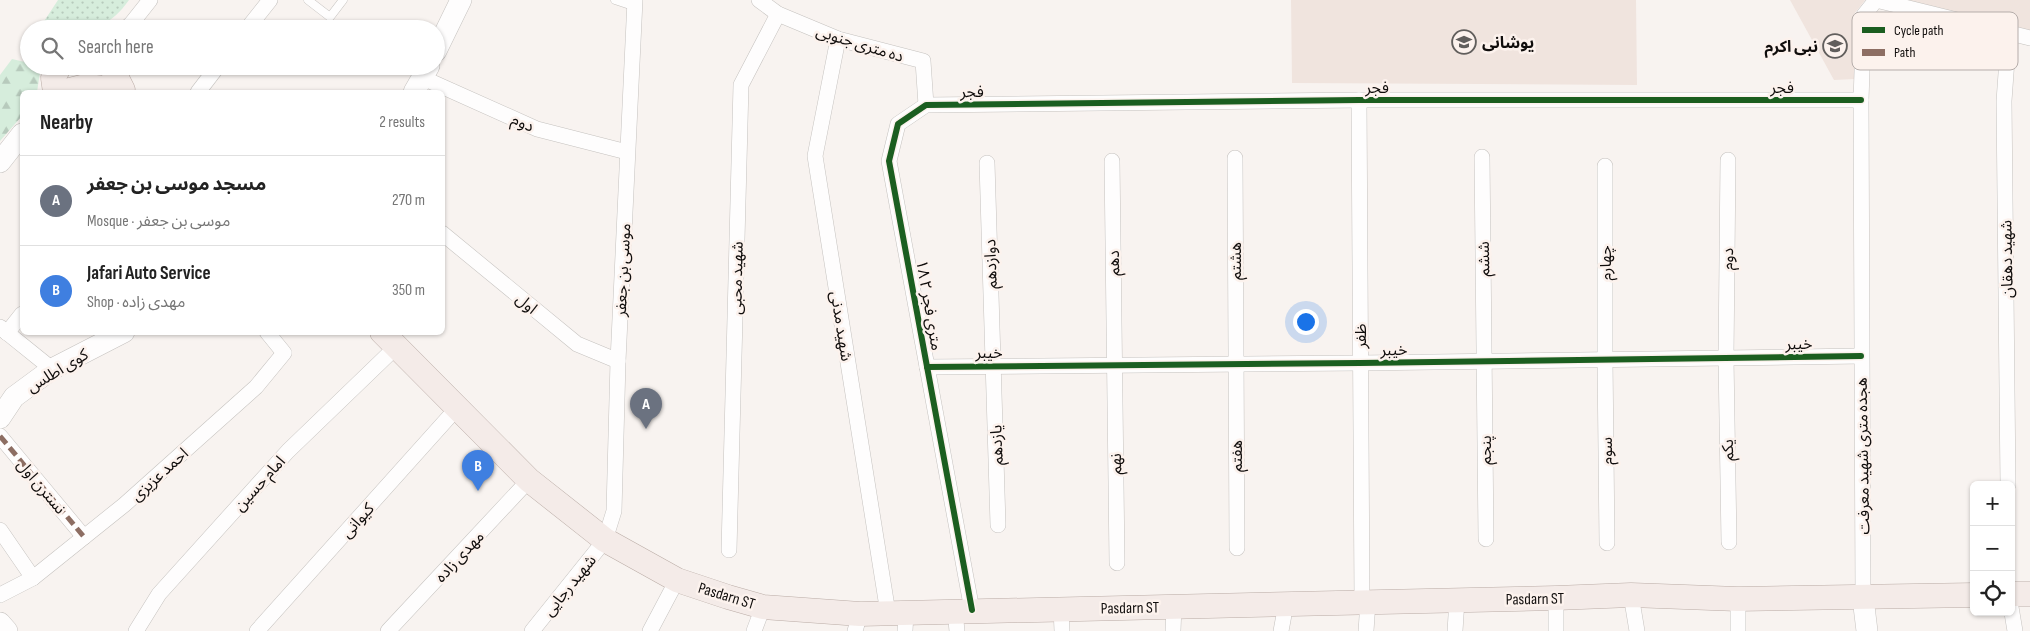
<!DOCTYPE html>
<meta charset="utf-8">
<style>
:root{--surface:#fff;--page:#f2f2f2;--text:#222;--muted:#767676;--line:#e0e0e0;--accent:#615e5c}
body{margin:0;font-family:"Sofia Sans Condensed","Noto Sans Arabic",sans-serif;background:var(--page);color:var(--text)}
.controls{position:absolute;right:15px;bottom:15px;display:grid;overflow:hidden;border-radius:8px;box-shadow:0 1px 4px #0004}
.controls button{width:45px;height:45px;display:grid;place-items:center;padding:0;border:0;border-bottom:1px solid var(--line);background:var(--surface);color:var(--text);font:25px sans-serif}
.you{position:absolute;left:1305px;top:321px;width:18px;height:18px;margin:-12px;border:4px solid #fff;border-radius:50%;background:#1a73e8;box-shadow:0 0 0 8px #1a73e833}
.badge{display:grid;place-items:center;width:32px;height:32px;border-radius:50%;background:var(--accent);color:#fff;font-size:16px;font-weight:700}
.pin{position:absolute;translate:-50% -41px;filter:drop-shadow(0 1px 2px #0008)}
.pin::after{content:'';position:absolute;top:26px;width:18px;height:15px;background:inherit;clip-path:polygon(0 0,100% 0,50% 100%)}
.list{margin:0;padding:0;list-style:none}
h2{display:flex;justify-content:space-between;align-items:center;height:65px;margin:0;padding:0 20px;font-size:21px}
h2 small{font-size:16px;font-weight:400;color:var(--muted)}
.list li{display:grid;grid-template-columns:32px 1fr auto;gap:15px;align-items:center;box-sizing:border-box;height:90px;padding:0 20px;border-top:1px solid var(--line)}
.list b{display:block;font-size:19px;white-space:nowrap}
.list p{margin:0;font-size:16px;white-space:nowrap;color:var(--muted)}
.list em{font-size:16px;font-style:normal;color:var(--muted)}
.icon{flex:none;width:28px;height:28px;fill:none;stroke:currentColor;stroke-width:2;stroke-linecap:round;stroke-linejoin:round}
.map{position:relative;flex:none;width:2030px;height:631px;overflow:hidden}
.search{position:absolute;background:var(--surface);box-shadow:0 1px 4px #0004;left:20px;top:20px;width:425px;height:55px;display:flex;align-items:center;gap:12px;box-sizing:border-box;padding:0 18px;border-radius:28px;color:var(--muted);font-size:19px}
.panel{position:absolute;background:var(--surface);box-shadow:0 1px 4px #0004;left:20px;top:90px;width:425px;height:245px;border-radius:8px}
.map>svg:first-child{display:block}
.built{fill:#f0e4de}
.forest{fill:url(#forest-firs)}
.park{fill:url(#park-dots)}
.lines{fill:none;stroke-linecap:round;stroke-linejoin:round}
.lane-casing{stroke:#c5c2bf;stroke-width:9}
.street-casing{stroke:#c5c2bf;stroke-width:16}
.secondary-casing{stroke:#c5c2bf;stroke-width:22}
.primary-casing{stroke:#baaca6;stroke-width:25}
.lane{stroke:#fefdfd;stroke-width:8}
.street{stroke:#fefdfd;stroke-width:15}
.secondary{stroke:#fefdfd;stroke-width:21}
.primary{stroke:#f4ebe8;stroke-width:24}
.quiet{stroke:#8d6e63;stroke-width:5;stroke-dasharray:10 5;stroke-linecap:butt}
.cycleway-casing{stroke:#fcf2ed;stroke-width:9}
.cycleway{stroke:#1b5e20;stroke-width:6}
.labels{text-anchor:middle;stroke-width:5;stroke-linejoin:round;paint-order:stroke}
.poi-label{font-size:16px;font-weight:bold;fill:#100d0c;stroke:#fcf2ed;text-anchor:start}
.street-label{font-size:16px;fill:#100d0c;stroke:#fcf2ed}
.key{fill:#fcf2ed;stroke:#b5adaa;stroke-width:1}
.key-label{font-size:14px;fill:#100d0c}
</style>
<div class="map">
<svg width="2030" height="631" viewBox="0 0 2030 631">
<defs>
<pattern id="forest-firs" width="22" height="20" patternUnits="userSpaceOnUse" patternTransform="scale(1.25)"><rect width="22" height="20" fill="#d6eddc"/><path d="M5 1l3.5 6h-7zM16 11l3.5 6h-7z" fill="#b7cabc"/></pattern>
<pattern id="park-dots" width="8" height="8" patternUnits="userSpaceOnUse" patternTransform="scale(1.25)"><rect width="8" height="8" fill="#d6eddc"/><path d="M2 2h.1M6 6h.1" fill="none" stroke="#b7cabc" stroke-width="1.8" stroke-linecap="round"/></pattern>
</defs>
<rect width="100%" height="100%" fill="#f8f3f0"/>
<g class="built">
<path d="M1291 0H1636L1637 85 1292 83Z"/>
<path d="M1790 0H1865L1854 14 1855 79 1834 80Z"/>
<path d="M1902 0H2030V34Z"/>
</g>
<path class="forest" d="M12 59 29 63V66H41L37 92H22V116L0 141V75Z"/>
<path class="park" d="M58 0H129C103 37 80 29 39 29Z"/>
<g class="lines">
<g class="lane-casing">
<g id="lane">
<path d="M308 0 330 17 343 0"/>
<path d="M615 0 636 7"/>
</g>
</g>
<g class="street-casing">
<g id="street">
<path d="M759 0 778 14 838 39 923 61 926 105"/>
<path d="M125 29 131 24 150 0"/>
<path d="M247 29 270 0"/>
<path d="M838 39 815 156 888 613"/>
<path d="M423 78 537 129 627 152"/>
<path d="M198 92 218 66"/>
<path d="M1359 100 1362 602"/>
<path d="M1482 157 1486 539"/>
<path d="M1235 158 1237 548"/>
<path d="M1728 160 1726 358 1729 542"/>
<path d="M1112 161 1117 563"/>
<path d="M987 163 998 525"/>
<path d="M1605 166V360L1607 543"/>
<path d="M442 233 577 344 618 361"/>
<path d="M0 327 52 369"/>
<path d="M7 333 22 314"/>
<path d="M927 367 1360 363 1861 356"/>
<path d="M0 436 84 537"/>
<path d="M2008 485 2004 101 2009 32"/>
<path d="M0 530 33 578"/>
<path d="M729 550 741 85 778 14"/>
<path d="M0 595 33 578 124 505 256 387 284 353 267 332"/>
<path d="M1631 595 1637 631"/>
<path d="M1556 598V631"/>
<path d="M1863 598 1861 100 1864 15 1876 0 2030 38"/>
<path d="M1738 599V631"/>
<path d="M2011 607 2015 631"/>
<path d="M1061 608 1062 631"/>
<path d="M972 610 889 161 898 124 926 105 1359 100H1861"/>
<path d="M955 611 957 631"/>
<path d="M136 631 159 594 288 451 396 347"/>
<path d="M257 631 457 408"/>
<path d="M388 631 529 480"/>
<path d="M532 631 605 540 614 511 618 361 635 0"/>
<path d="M650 631 677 580"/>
<path d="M754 631 763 607"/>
<path d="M855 631 860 614"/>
<path d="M905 631 906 613"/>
<path d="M1173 631 1174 606"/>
<path d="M1281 631 1286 604"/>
<path d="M1366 631 1368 602"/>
<path d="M1455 631 1457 600"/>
</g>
</g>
<g class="secondary-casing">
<g id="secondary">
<path d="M436 51 461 0"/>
<path d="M414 92 429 66"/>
<path d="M0 162 22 134"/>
<path d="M0 418 14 397 52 369 124 332"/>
<path d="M1863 598 1867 631"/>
<path d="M0 623 7 631"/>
</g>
</g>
<g class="primary-casing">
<g id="primary">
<path d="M55 92 53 78 60 66"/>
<path d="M62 92 86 86 123 90 111 66"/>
<path d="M382 332 529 480 605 540 677 580 728 597 763 607 860 614 1556 598 1631 595 1738 599 1974 595"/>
<path d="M2011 594H2030"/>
</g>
</g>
<use href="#lane" class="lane"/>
<use href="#street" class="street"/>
<use href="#secondary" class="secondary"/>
<use href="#primary" class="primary"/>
<path class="quiet" d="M0 436 84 537"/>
<g class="cycleway-casing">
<g id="cycleway">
<path d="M927 367 1360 363 1861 356"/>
<path d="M972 610 889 161 898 124 926 105 1359 100H1861"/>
</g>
</g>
<use href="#cycleway" class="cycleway"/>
</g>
<defs>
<g id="school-ring" transform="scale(1.25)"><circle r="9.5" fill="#fcf2ed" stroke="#615e5c" stroke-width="1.5"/><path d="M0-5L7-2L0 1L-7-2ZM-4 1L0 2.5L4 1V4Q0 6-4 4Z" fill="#615e5c"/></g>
</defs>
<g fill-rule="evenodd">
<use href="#school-ring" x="1464" y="42"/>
<use href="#school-ring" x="1835" y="46"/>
</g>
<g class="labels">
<g class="poi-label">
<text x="1482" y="48">یوشانی</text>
<text x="1818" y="52" text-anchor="end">نبی اکرم</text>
</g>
<g class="street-label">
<text transform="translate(860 43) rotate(17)" y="6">ده متری جنوبی</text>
<text x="1377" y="93">فجر</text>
<text x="1782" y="93">فجر</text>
<text transform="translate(972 91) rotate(-1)" y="6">فجر</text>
<text transform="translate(523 122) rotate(23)" y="6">دوم</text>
<text transform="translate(1483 259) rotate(-91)" y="6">ششم</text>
<text transform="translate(1727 259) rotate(-89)" y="6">دوم</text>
<text transform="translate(2006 259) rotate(-91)" y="6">شهید دهقان</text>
<text transform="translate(1235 261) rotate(-90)" y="6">هشتم</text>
<text transform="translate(1113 263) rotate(-91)" y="6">دهم</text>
<text transform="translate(1605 263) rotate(-90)" y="6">چهارم</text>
<text transform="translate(990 264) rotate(-92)" y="6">دوازدهم</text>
<text transform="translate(622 270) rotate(-87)" y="6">موسی بن جعفر</text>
<text transform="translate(736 278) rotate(-89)" y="6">شهید محبی</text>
<text transform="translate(527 303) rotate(40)" y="6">اول</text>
<text transform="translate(930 305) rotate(80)" y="6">۱۸ متری فجر ۲</text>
<text transform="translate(842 326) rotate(81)" y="6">شهید مدنی</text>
<text transform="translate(1360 336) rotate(-90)" y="6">ظفر</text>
<text transform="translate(1799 343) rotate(-1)" y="6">خیبر</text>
<text transform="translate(1394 349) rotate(-1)" y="6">خیبر</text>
<text x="989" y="358">خیبر</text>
<text transform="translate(57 370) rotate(-31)" y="6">کوی اطلس</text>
<text transform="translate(996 445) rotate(-92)" y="6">یازدهم</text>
<text transform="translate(1485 450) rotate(-90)" y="6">پنجم</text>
<text transform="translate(1727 450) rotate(-91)" y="6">یکم</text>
<text transform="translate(1606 451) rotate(-91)" y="6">سوم</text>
<text transform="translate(1236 456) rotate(-90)" y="6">هفتم</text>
<text transform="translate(1862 456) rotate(-91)" y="6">هجده متری شهید معرفت</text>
<text transform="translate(1115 464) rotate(-91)" y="6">نهم</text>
<text transform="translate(159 474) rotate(-42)" y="6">احمد عزیزی</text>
<text transform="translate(259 483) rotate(-48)" y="6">امام حسین</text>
<text transform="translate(42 486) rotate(50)" y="6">نسترن اول</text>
<text transform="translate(357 520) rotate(-48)" y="6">کیوانی</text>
<text transform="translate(459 556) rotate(-47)" y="6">مهدی زاده</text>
<text transform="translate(569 585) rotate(-51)" y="6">شهید رجایی</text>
<text transform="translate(727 595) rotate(17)" y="6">Pasdarn ST</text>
<text transform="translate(1535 598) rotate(-1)" y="6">Pasdarn ST</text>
<text transform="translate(1130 607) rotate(-1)" y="6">Pasdarn ST</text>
</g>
</g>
<rect x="1852" y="12" width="166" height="58" rx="8" class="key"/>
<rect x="1862" y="27" width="23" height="6" fill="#1b5e20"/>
<rect x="1862" y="49" width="23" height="7" fill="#8d6e63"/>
<g class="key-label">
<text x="1894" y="35">Cycle path</text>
<text x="1894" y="57">Path</text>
</g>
</svg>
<div class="controls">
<button>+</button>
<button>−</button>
<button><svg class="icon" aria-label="locate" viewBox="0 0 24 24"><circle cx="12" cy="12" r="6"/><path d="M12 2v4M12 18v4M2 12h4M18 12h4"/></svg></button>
</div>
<div class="you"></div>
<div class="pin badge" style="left:646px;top:429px;background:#6b7280">A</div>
<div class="pin badge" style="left:478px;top:491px;background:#3f7fe0">B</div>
<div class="search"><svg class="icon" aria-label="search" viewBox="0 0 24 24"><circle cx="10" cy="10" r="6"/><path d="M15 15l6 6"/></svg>Search here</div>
<section class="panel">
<h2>Nearby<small>2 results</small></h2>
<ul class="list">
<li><span class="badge" style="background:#6b7280">A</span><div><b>مسجد موسی بن جعفر</b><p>Mosque · موسی بن جعفر</p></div><em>270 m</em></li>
<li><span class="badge" style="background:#3f7fe0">B</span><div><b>Jafari Auto Service</b><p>Shop · مهدی زاده</p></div><em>350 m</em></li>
</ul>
</section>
</div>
